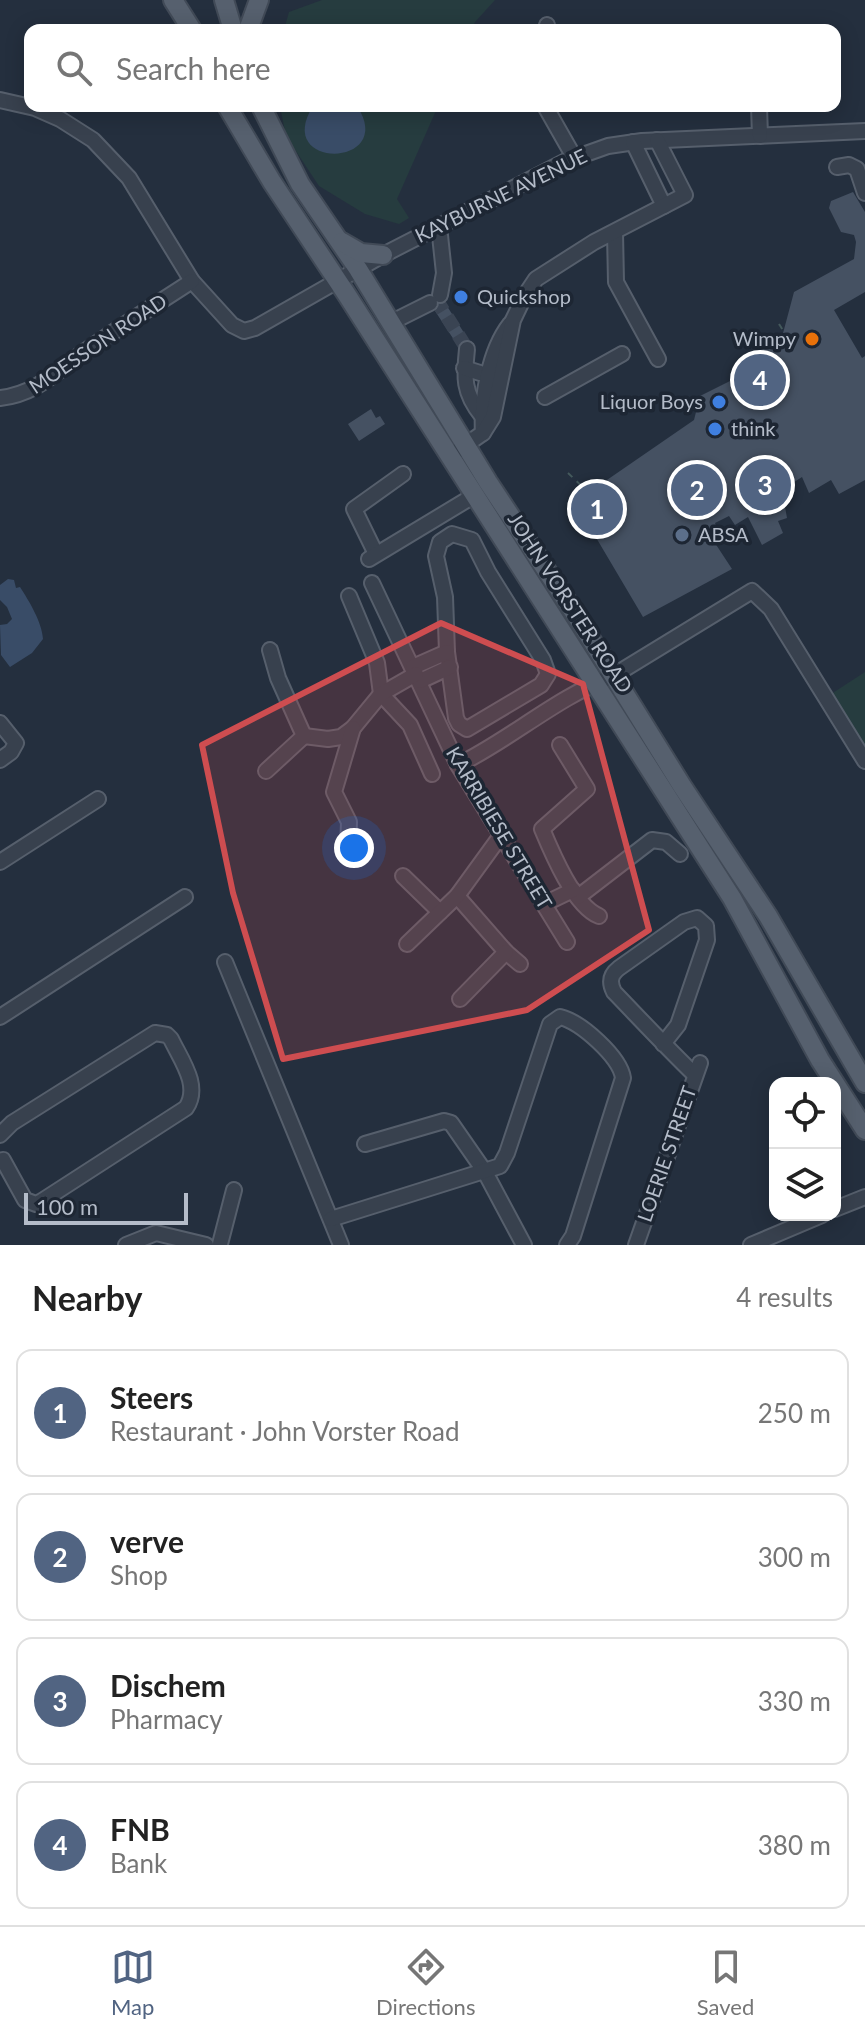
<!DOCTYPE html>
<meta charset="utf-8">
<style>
:root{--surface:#fff;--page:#f2f2f2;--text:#222;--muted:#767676;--line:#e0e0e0;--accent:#516482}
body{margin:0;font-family:Lato,sans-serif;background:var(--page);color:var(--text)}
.controls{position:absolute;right:24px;bottom:24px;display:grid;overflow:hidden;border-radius:16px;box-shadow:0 4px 20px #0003}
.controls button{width:72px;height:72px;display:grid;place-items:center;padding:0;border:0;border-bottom:2px solid var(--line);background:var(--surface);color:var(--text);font:40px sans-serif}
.scale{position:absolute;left:24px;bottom:20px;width:164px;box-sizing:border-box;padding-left:8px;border:4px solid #b4bcc9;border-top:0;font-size:22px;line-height:28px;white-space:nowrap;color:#b4bcc9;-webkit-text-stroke:6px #1d2633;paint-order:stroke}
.you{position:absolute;left:354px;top:848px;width:28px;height:28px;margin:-20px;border:6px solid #fff;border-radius:50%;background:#1a73e8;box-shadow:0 0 0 12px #1a73e833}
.badge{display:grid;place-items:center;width:52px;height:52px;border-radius:50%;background:var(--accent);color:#fff;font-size:26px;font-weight:700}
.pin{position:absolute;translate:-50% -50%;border:4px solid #fff;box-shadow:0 2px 8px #0006}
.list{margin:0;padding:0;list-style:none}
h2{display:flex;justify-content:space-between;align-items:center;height:104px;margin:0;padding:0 32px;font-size:34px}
h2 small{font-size:26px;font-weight:400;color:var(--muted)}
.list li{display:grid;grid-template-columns:52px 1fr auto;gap:24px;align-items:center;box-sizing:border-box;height:128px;margin:0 16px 16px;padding:0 16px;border:2px solid var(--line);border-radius:16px}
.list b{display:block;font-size:30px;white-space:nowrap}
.list p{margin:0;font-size:26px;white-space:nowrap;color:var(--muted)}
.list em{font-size:26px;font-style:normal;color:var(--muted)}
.icon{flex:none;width:44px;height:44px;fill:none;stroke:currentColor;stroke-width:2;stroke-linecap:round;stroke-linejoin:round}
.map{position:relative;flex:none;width:865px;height:1245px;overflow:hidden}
.search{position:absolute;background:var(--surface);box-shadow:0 4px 20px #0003;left:24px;right:24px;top:24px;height:88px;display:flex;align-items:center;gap:20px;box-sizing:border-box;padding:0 28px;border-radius:16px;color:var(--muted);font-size:30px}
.sheet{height:680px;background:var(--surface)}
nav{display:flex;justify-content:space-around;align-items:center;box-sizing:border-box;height:112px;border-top:2px solid var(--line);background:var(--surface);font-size:22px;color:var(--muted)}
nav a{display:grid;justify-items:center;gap:4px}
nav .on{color:var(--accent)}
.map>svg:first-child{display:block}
.green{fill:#263c3f}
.water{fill:#394c67}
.building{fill:#455162}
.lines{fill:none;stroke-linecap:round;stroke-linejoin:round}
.minor-tunnel{stroke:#3a4453;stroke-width:14;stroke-dasharray:14 7;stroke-linecap:butt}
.minor-casing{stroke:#565f6c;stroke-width:18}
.major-casing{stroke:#414a57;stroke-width:22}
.path{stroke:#44595c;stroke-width:2;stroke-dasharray:6 6;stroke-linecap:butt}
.minor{stroke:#38414e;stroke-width:14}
.major{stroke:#56606e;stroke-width:18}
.marked{fill:#ce4d50;fill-opacity:0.2;stroke:#ce4d50;stroke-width:6;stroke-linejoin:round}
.shop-dot{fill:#3f7fe0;stroke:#1d2633;stroke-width:3}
.food-dot{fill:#e8710a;stroke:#1d2633;stroke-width:3}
.service-dot{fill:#5c6f8a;stroke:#1d2633;stroke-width:3}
.labels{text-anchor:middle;stroke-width:7;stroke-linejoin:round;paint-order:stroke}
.street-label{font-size:20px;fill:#b4bcc9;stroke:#1d2633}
.poi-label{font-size:20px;fill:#b4bcc9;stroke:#1d2633;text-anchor:start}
</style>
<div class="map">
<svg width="865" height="1245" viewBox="0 0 865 1245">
<rect width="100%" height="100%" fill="#242f3e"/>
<g class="green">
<path d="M322 0H495L475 22 472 30H284L289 12Z"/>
<path d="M280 106H438L397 199 409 218 399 224 365 214 319 186 286 136Z"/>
<path d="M865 672V759L825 698Z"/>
</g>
<g class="water">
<path d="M313 106H357C398 168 272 171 313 106Z"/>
<path d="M8 579 14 580 16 588 20 587C29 601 42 622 43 639L32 653 10 667 1 655 0 625 7 624 12 619 7 607 0 600V585Z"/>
</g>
<g class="building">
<path d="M853 192 865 212V292L834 310 862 358 865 356V480L839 494 831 480 809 493 802 477 782 490 787 518 778 521 783 533 762 545 748 517 735 525 729 516 715 523 720 535 713 540 732 569 643 617 575 502 694 420 700 396 742 375 737 364 782 337 794 292 854 259 856 242 854 235 841 232 829 208 831 201Z"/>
<path d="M445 303 468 339 462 340 458 346 435 311 440 305Z"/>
<path d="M371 409 376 418 380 416 385 424 359 441 348 424Z"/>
</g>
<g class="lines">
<path class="minor-tunnel" d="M436 299 467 349"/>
<g class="minor-casing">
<g id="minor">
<path d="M546 30 547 25"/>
<path d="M0 100 35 108 60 119 93 140 129 178 192 281 232 325 244 331 255 328 383 255 566 161 608 146 642 141 865 131"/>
<path d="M545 106 574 157"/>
<path d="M759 106 760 136"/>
<path d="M633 142 664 206"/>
<path d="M837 167 849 165 857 169 865 193"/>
<path d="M439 226 444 273 440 295"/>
<path d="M615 233 616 282 658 359"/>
<path d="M390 323 430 303"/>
<path d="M467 349C464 377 463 393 482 416"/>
<path d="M464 368 480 373"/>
<path d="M545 397 622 354"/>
<path d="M0 398C37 394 58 370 87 350 121 326 157 304 192 281"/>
<path d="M483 433C481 399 489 351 510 324"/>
<path d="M457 451 483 433 493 417 513 320 524 297 536 279 594 242 685 195 657 140"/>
<path d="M452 534 472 540 488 572 543 660 548 674 541 685 467 729 459 724 456 718 447 652 445 597 436 556 440 542Z"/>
<path d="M376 554 354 509 403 474"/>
<path d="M369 559 475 495"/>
<path d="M372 583 458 765 567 942"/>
<path d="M349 596 377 663 381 694 410 725 432 774"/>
<path d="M413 667 447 652"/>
<path d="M420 681 450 667"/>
<path d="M0 723 16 743 11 752 0 760"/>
<path d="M304 736 328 739 341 737 353 728 381 694 416 674"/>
<path d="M560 745 587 789 542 829C552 853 574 906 599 916"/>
<path d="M458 765C511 739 557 697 613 676L752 591 771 609 865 761"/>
<path d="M266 771 304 736 278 678 270 650"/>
<path d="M348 849 349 822 334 792 353 728"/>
<path d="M0 862 98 799"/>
<path d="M403 876 440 912"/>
<path d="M457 896 506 952 520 964"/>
<path d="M578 897 652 840 666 842 680 854"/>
<path d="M544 904 573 890"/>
<path d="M407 944 457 896 502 834"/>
<path d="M225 962 341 1245"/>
<path d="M460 999 506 952"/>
<path d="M0 1017 185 897"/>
<path d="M663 1044 678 1025 707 940 706 926 697 918 684 922 619 968C610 975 609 982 614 992 641 1020 667 1048 695 1075"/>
<path d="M0 1135 12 1123 155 1033 167 1035 171 1039C181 1060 201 1086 186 1108L42 1201 36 1204 25 1200 3 1160 0 1161"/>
<path d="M365 1144 444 1121 451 1123 485 1172 524 1245"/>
<path d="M835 1209 865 1197"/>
<path d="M331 1219 500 1166 507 1153 550 1024 560 1017C581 1022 620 1057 623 1078L573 1236 567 1245"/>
<path d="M220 1244 234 1190"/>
<path d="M126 1245 156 1233 206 1245"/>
<path d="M636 1245 700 1063"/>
<path d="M751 1245 822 1215"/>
</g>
</g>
<g class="major-casing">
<g id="major">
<path d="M173 0 192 30"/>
<path d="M224 0 233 30"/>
<path d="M248 30 259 0"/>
<path d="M227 106 272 182 347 295 732 898 820 1060 865 1130"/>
<path d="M261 106 300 184 358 269 488 482 576 615 682 786 768 916 865 1083"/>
<path d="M342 242 361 253 383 255"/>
</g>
</g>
<g class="path">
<path d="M779 324 784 332"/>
<path d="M568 473 589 493"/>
</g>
<use href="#minor" class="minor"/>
<use href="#major" class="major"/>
</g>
<path class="marked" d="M441 623 583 684 649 930 527 1010 283 1059 233 893 202 745Z"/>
<g class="shop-dot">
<circle cx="461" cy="297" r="8"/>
<circle cx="719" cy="402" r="8"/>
<circle cx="715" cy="429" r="8"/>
</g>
<circle class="food-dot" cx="812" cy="339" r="8"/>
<circle class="service-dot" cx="682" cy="535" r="8"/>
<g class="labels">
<g class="street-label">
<text transform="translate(501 196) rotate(-26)" y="7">KAYBURNE AVENUE</text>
<text transform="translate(98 344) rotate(-34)" y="7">MOESSON ROAD</text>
<text transform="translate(570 603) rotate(57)" y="7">JOHN VORSTER ROAD</text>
<text transform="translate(499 828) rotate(59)" y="7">KARRIBIESE STREET</text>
<text transform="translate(667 1154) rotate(-71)" y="7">LOERIE STREET</text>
</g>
<g class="poi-label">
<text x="477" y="304">Quickshop</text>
<text x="796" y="346" text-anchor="end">Wimpy</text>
<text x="703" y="409" text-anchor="end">Liquor Boys</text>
<text x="731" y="436">think</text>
<text x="698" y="542">ABSA</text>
</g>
</g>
</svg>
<div class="controls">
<button><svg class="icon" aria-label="locate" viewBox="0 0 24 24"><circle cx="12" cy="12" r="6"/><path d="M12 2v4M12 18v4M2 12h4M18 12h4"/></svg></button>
<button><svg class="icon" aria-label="layers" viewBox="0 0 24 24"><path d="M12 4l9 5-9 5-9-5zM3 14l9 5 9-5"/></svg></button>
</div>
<div class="scale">100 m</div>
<div class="you"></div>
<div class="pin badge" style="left:597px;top:509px">1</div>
<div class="pin badge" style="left:697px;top:490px">2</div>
<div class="pin badge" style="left:765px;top:485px">3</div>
<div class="pin badge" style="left:760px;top:380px">4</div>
<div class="search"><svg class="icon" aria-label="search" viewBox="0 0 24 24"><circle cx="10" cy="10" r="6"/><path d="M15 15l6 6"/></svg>Search here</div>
</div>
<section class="sheet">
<h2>Nearby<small>4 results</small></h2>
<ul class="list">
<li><span class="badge">1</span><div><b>Steers</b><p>Restaurant · John Vorster Road</p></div><em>250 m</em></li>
<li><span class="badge">2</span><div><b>verve</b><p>Shop</p></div><em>300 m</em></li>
<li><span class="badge">3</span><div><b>Dischem</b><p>Pharmacy</p></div><em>330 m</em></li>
<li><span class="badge">4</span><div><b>FNB</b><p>Bank</p></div><em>380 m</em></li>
</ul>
</section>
<nav>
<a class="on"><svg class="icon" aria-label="map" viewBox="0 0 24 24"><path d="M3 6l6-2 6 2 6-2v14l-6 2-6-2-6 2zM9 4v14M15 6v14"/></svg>Map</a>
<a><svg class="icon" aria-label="directions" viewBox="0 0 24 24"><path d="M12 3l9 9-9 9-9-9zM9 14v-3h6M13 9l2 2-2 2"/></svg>Directions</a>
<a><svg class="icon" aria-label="saved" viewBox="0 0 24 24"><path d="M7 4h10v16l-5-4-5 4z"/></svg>Saved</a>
</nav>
